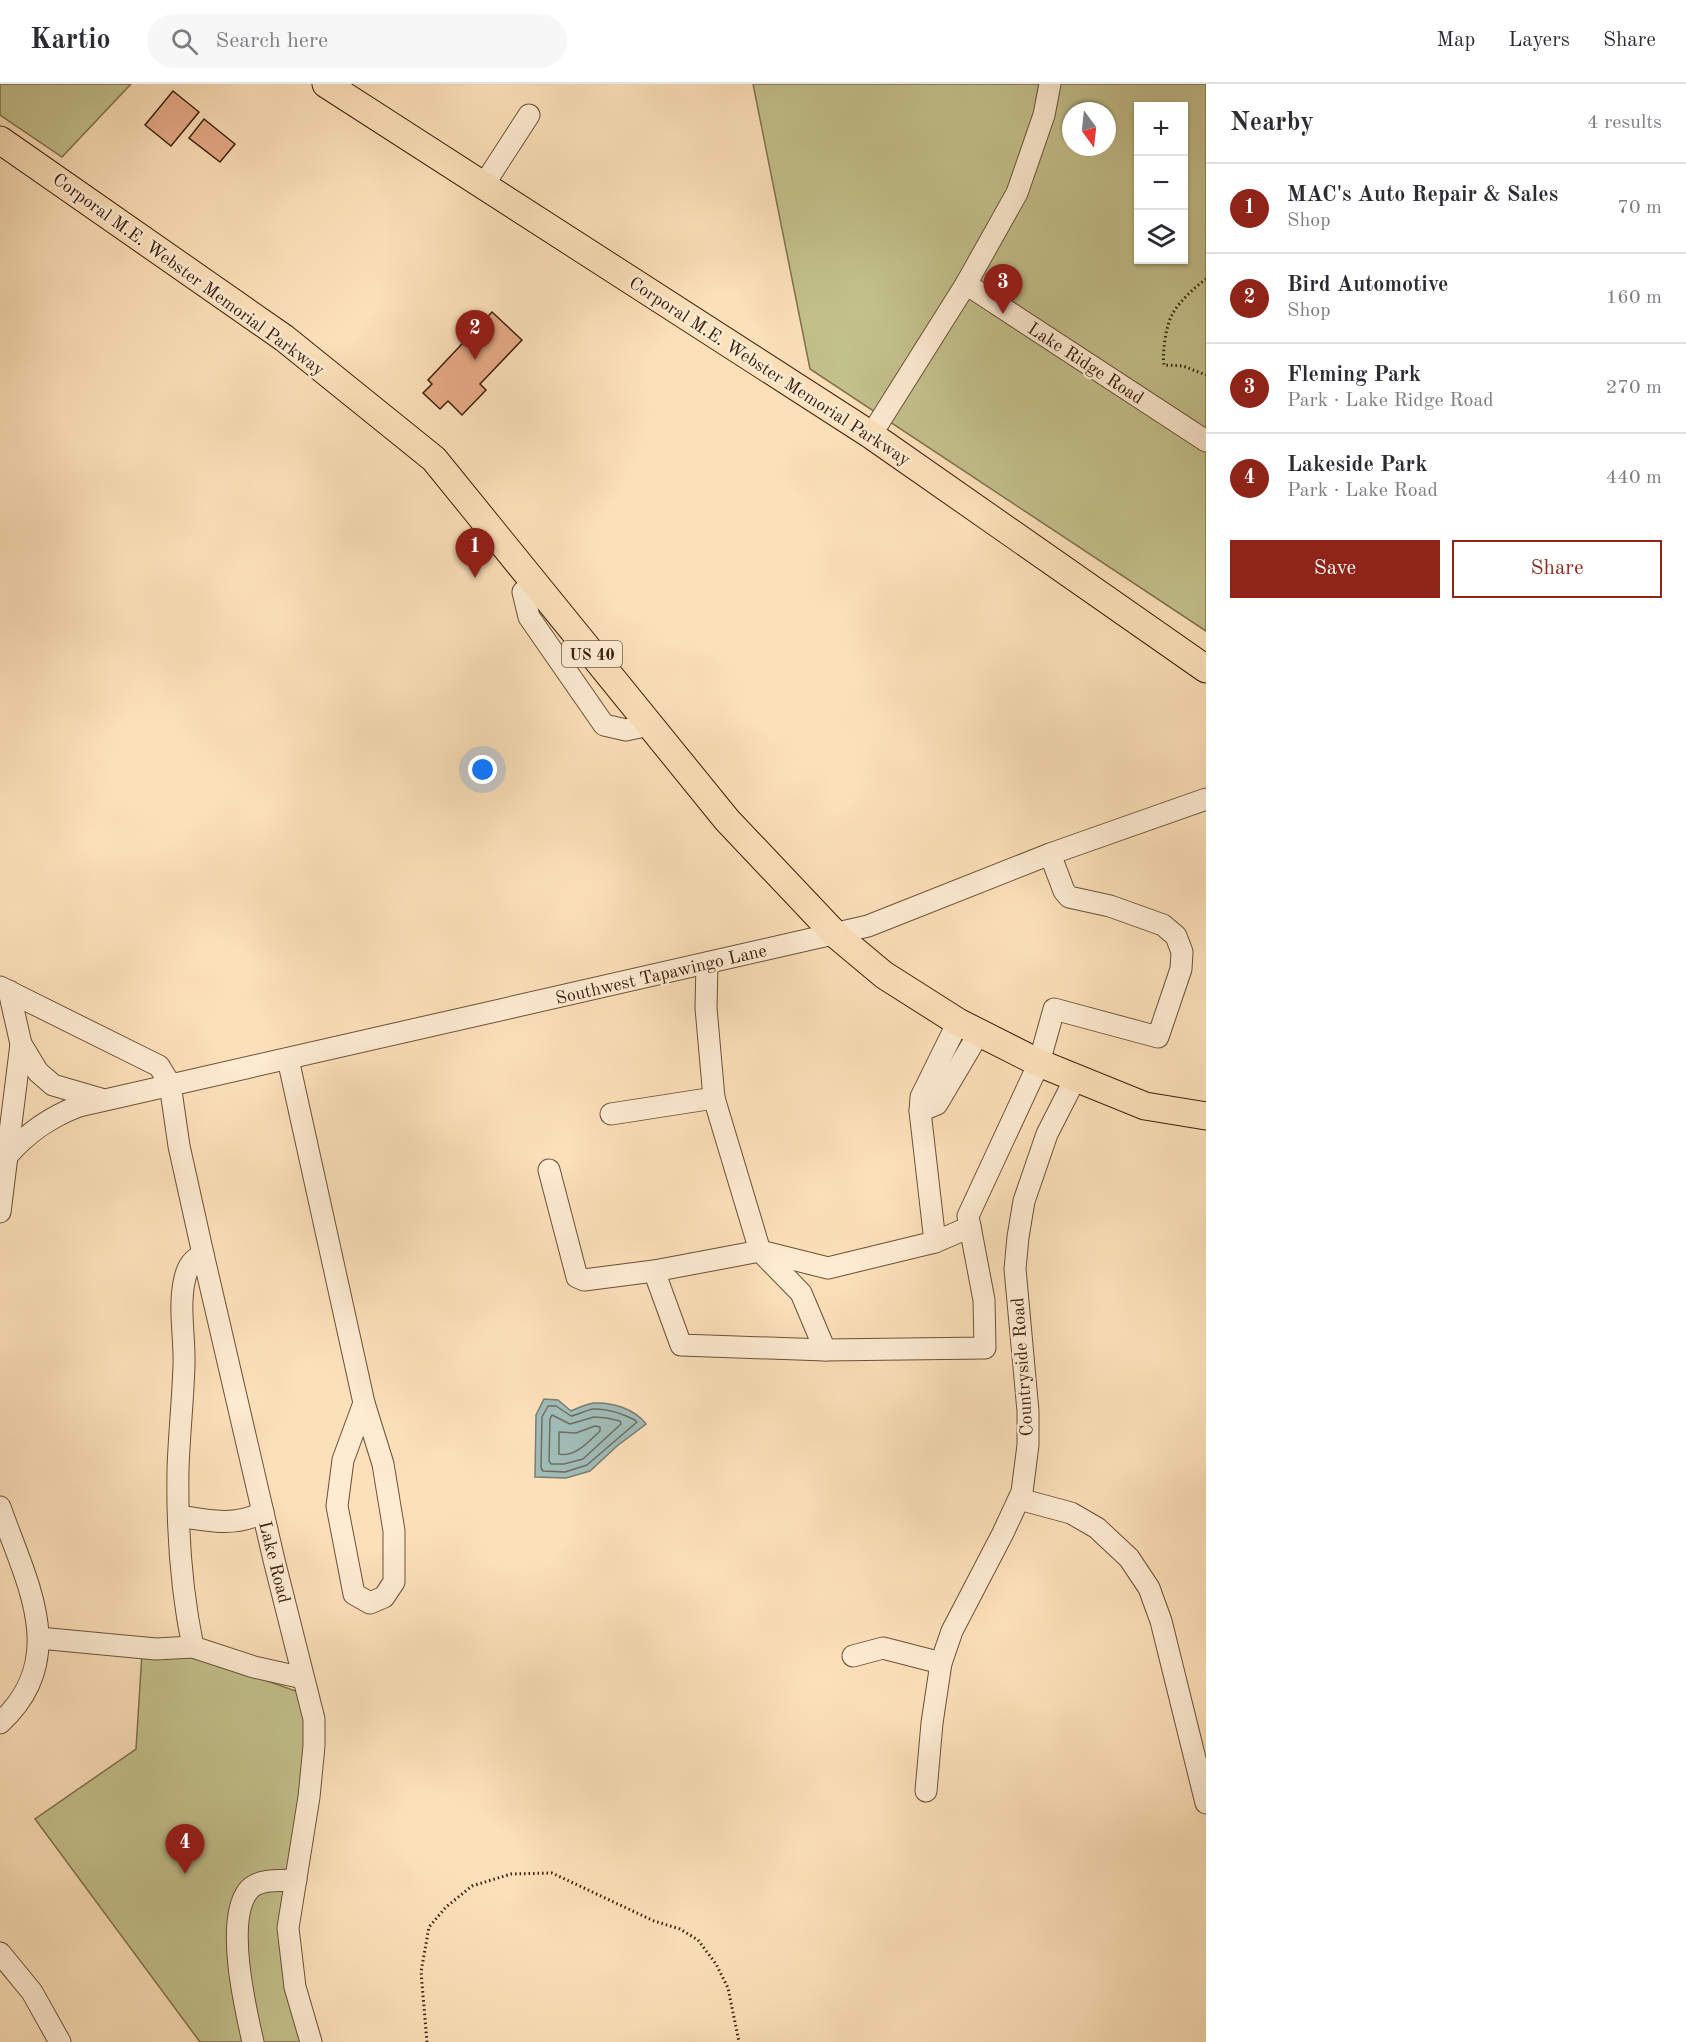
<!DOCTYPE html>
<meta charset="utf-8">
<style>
:root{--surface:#fff;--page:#f7f7f7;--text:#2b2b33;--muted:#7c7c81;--line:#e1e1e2;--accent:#8f2418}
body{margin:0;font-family:"Old Standard TT",serif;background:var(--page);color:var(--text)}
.controls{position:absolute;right:18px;top:18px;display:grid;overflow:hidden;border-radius:0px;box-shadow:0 2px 4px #0004}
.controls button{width:54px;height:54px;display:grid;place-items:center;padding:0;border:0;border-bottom:2px solid var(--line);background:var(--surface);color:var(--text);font:30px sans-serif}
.compass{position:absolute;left:1062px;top:18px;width:54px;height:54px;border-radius:50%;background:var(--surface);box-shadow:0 2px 4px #0004;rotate:165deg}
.you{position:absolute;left:483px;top:686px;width:21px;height:21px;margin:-15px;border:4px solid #fff;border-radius:50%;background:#1a73e8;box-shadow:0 0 0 9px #1a73e833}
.badge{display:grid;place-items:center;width:39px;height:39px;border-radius:50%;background:var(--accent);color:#fff;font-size:20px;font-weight:700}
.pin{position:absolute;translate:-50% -50px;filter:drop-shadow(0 2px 3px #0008)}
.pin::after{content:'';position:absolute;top:32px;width:21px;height:18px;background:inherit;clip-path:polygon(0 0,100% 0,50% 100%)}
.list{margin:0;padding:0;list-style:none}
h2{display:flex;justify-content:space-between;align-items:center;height:78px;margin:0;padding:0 24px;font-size:26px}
h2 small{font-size:20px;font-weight:400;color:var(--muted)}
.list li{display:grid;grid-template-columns:39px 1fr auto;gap:18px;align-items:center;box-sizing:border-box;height:90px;padding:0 24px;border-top:2px solid var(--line)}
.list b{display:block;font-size:22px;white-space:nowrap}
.list p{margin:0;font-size:20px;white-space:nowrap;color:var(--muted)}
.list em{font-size:20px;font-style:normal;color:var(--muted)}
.actions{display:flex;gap:12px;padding:18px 24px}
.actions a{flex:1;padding:14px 0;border:2px solid var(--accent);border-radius:0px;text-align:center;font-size:21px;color:var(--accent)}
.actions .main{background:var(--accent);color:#fff}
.icon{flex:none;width:33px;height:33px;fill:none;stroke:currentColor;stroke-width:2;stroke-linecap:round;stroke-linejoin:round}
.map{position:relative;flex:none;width:1206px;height:1958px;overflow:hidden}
header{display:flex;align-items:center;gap:36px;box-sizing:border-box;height:84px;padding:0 30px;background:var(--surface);border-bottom:2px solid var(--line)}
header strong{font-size:28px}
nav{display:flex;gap:33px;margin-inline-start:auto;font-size:21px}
.search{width:420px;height:54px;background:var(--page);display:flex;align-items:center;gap:15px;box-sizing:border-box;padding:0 21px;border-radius:33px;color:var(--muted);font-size:22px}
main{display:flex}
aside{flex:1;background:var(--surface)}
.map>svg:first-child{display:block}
.green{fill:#c3c18c;stroke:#80704c;stroke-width:1.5;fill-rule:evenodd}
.water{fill:#a1bbb7;stroke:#797d73;stroke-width:1.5}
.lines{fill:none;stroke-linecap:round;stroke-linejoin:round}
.shore{stroke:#6e6e62;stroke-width:1.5}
.building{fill:#e7ab87;stroke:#3c200c;stroke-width:1.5}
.minor-casing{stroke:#6c5037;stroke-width:23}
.major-casing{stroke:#3c200c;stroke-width:29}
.path{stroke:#3c200c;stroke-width:3;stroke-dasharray:1.5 3;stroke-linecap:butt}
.minor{stroke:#fdebd2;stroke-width:21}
.major{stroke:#fce0b9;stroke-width:27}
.labels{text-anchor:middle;stroke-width:5;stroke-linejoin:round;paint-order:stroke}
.shield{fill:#fdebd2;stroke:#765d47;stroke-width:1.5}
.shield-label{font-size:16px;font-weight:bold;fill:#3c200c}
.street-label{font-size:18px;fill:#3c200c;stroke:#fdebd2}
</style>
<header>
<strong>Kartio</strong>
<div class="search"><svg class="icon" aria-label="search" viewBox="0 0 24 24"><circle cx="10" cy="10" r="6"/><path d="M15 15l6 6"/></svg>Search here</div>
<nav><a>Map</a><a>Layers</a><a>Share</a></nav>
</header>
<main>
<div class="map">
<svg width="1206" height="1958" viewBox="0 0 1206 1958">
<rect width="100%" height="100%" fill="#fce0b9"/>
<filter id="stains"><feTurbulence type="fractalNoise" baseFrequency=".00333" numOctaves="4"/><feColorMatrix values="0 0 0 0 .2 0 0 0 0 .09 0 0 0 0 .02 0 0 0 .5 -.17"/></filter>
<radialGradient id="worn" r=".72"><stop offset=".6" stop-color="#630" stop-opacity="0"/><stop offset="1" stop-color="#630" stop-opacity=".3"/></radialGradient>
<g class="green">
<path d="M0 0H131L62 73 0 31Z"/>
<path d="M753 0H1206V547L810 285ZM1138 22H1184V176H1138ZM1071 27H1107V63H1071Z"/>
<path d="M185 1568 307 1611 314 1635 288 1844 315 1958H200L35 1735 136 1665 142 1569Z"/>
</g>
<path class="water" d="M544 1315 558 1316 571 1327C578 1324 586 1320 594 1319 612 1318 635 1325 646 1340L617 1362 590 1387 566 1394 535 1393 536 1331Z"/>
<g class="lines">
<g class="shore">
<path d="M548 1322H556L571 1332C578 1331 586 1326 593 1325 607 1324 623 1330 635 1336L637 1338 587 1381 565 1388 543 1387 541 1384 542 1333Z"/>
<path d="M552 1331 570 1340 594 1333 607 1334 620 1337 621 1340 583 1375 564 1380H551L549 1377 550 1335Z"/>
<path d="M595 1342 600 1343V1347C589 1357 575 1374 559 1370V1348L576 1349Z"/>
</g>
</g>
<g class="building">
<path d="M173 7 199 28 171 62 145 41Z"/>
<path d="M204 35 235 60 220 78 189 54Z"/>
<path d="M492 228 522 256 480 300 486 306 462 331 448 317 440 325 423 309 432 300 428 296Z"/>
</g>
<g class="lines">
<g class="minor-casing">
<g id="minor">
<path d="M483 102 529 31"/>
<path d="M966 200 1206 357"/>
<path d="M871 351 966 200 1017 109 1044 31 1050 0"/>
<path d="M533 497 523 508 529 533 604 641 626 646 649 641"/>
<path d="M0 903 159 982 170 1000 179 1062 203 1170 274 1476 314 1635V1662L309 1713 288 1844 295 1903 311 1958"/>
<path d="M958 938 921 1013 920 1027 935 1158 970 1143"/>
<path d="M21 960 38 988 53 1001 101 1015"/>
<path d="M288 975 364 1319"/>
<path d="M920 1027 937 1020 979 949"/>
<path d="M611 1030 714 1014 706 924 707 879"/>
<path d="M7 1072C28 1048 50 1033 79 1022L868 842 1050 770 1206 715"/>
<path d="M549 1086 577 1193 584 1196 654 1187 760 1167 714 1014"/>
<path d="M0 1128 21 960 9 907"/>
<path d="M760 1167 801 1209 825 1266 985 1264 984 1216 968 1132 1039 979 1054 925 1158 953 1181 885 1182 868 1176 852 1163 841 1110 822 1069 813 1064 807 1050 770"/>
<path d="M760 1167 828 1184 935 1158"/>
<path d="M203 1170C192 1176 188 1182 185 1194 178 1222 185 1253 184 1281 183 1316 179 1351 178 1386 177 1446 181 1505 193 1563L254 1583 303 1594"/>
<path d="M654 1187 681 1261 825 1266"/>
<path d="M364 1319 383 1380 394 1447V1498L384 1513 370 1519 354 1510 337 1422 343 1376Z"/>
<path d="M1019 1415 1071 1429 1097 1444 1129 1474 1149 1504 1161 1537 1206 1719"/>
<path d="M0 1423C26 1498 71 1574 0 1639"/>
<path d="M179 1432C208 1437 237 1443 263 1428"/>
<path d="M39 1554 156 1565 193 1563"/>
<path d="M853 1572 883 1564 941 1579"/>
<path d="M926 1707 932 1639 941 1579 952 1547 1003 1449 1022 1408 1028 1361V1327L1015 1185 1018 1153 1024 1117 1047 1050 1075 995"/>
<path d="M0 1869 32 1908 60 1958"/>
<path d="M253 1958C245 1923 225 1837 248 1807 258 1794 281 1797 296 1796"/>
</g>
</g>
<g class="major-casing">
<g id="major">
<path d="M326 0 871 351 1206 585"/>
<path d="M0 56 284 254 434 375 727 736 835 850 884 891 958 938 1039 979 1145 1022 1206 1032"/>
</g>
</g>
<g class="path">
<path d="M1206 195C1195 203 1180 217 1173 229 1166 240 1162 269 1164 281L1183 282 1206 291"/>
<path d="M427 1958 421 1888 429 1843 446 1823 472 1802 511 1790 552 1789 654 1837 680 1845 698 1856 716 1880 728 1904 739 1958"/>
</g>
<use href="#minor" class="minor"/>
<use href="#major" class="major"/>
</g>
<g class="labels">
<rect class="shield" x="562" y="557" width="60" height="26" rx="4.5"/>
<g class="shield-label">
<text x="592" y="576">US 40</text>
</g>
<g class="street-label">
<text transform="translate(189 190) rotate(36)" y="6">Corporal M.E. Webster Memorial Parkway</text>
<text transform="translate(1086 279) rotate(33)" y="6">Lake Ridge Road</text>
<text transform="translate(770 287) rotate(33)" y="6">Corporal M.E. Webster Memorial Parkway</text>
<text transform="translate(661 890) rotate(-13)" y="6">Southwest Tapawingo Lane</text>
<text transform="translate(1022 1283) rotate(-94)" y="6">Countryside Road</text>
<text transform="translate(275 1478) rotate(76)" y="6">Lake Road</text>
</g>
</g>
<rect width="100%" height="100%" filter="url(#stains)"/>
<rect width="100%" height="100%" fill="url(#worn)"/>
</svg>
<div class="controls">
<button>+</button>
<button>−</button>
<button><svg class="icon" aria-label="layers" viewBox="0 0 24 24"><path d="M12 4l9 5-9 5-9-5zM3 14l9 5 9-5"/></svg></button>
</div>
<svg class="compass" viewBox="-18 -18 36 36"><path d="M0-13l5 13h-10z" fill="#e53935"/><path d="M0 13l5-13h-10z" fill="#7c7c81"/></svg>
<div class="you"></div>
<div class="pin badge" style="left:475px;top:494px">1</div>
<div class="pin badge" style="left:475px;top:276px">2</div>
<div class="pin badge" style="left:1003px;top:230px">3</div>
<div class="pin badge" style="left:185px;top:1790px">4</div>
</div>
<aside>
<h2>Nearby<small>4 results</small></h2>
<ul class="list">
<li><span class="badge">1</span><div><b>MAC's Auto Repair &amp; Sales</b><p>Shop</p></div><em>70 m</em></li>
<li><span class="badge">2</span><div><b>Bird Automotive</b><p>Shop</p></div><em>160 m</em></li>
<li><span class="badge">3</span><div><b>Fleming Park</b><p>Park · Lake Ridge Road</p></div><em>270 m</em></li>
<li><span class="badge">4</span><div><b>Lakeside Park</b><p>Park · Lake Road</p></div><em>440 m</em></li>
</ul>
<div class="actions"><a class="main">Save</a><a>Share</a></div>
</aside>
</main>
